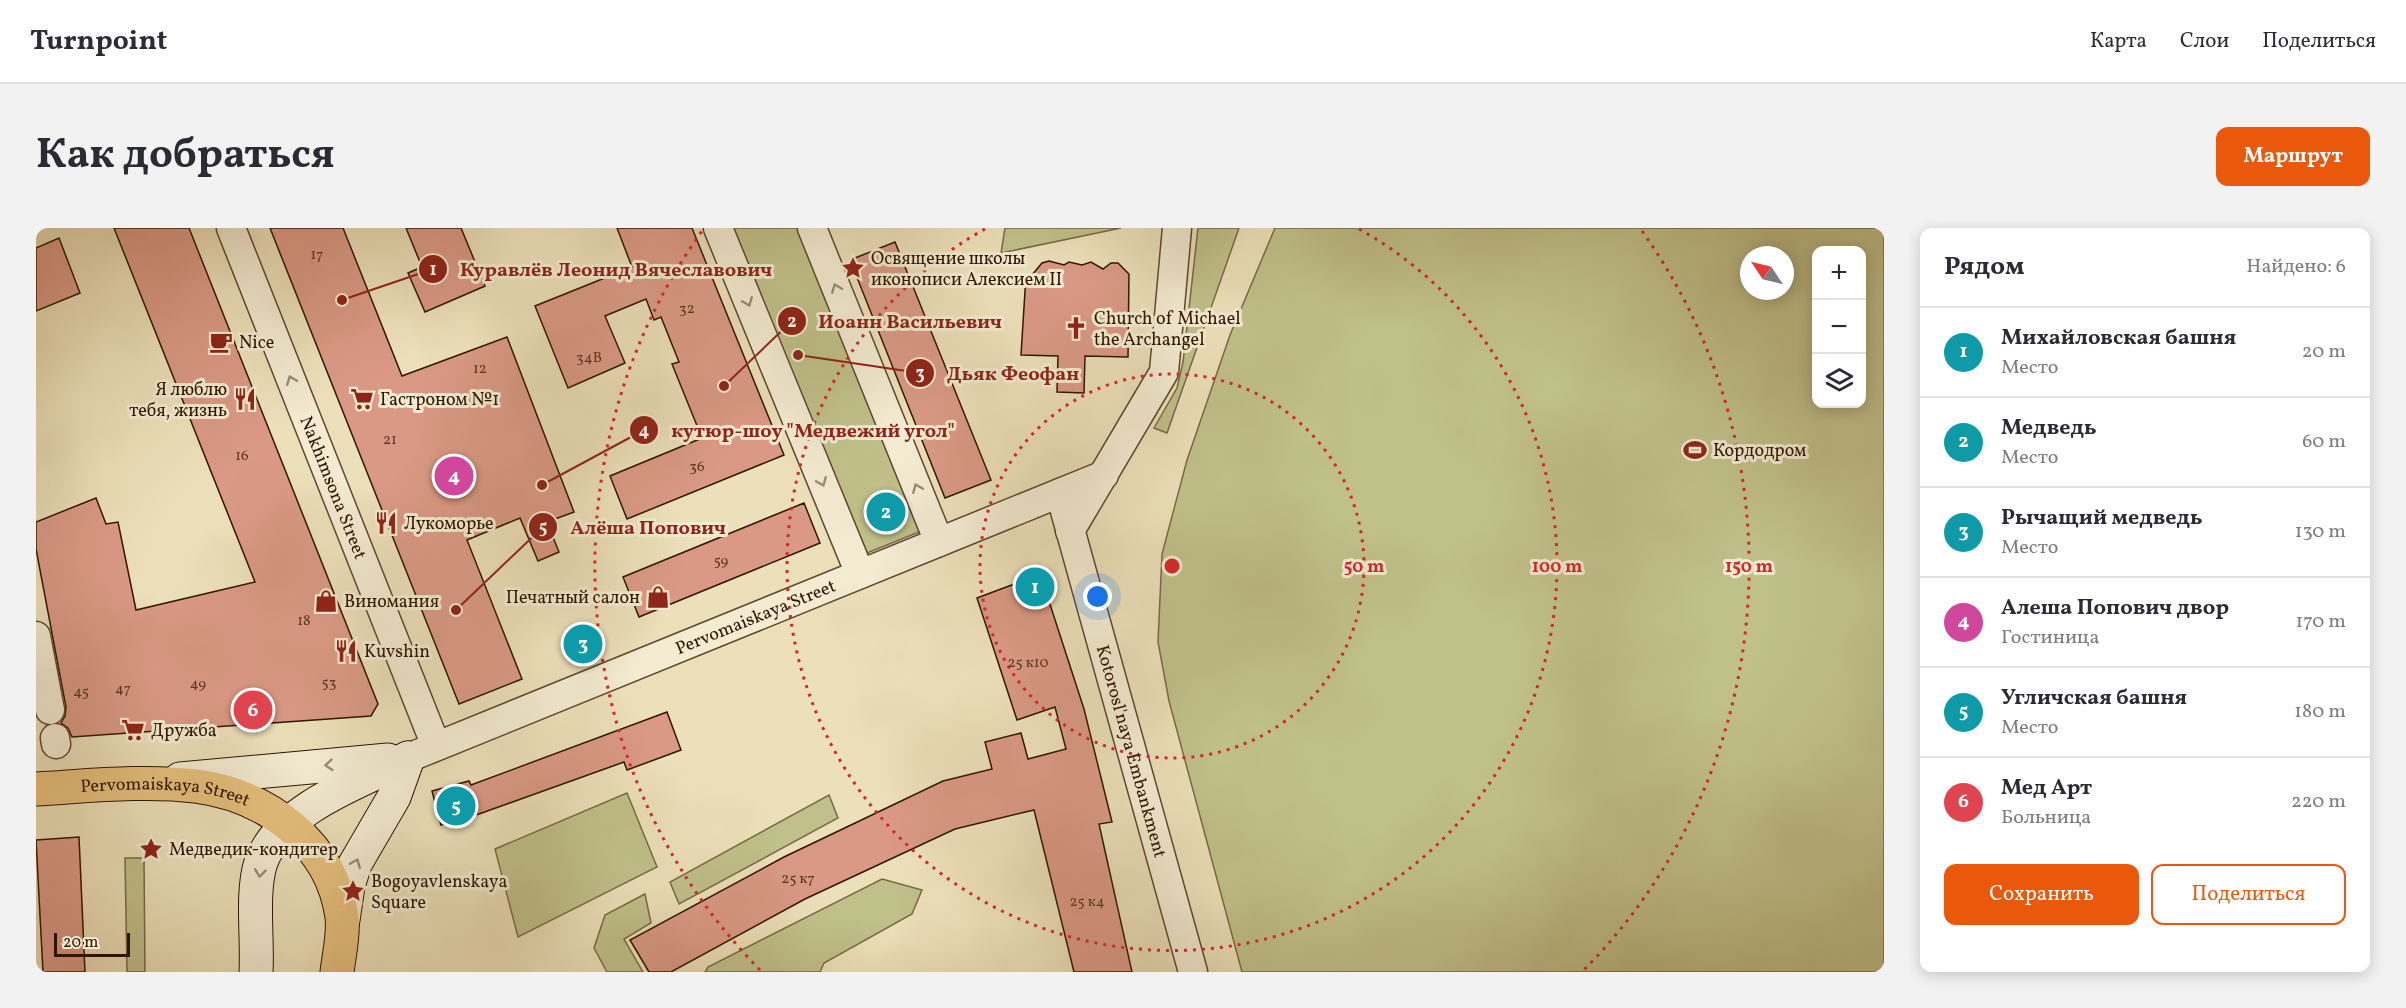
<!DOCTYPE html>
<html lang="ru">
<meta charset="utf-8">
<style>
:root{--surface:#fff;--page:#f2f2f3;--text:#2b2b33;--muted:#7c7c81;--line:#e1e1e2;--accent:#ea580c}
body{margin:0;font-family:Vollkorn,serif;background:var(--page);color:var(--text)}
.controls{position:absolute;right:18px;top:18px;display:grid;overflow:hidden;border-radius:12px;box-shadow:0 3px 15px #0003}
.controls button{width:54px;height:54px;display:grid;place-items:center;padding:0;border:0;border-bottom:2px solid var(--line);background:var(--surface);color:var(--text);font:30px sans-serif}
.compass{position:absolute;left:1704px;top:18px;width:54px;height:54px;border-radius:50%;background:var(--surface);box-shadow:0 3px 15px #0003;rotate:305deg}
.scale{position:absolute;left:18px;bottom:15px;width:76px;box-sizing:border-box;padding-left:6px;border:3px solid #2f1500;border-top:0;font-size:16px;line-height:21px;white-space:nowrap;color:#2f1500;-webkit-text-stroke:4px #f3ebd2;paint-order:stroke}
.you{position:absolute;left:1062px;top:369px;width:21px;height:21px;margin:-15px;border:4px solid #fff;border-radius:50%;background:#1a73e8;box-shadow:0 0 0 9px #1a73e833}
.badge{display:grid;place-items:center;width:39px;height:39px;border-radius:50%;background:var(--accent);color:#fff;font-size:20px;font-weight:700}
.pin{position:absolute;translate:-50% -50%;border:3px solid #fff;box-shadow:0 2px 6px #0006}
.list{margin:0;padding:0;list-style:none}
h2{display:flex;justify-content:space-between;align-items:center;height:78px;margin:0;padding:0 24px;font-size:26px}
h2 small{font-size:20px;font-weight:400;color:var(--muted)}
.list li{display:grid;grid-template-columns:39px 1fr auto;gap:18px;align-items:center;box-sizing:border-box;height:90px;padding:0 24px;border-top:2px solid var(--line)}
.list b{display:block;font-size:22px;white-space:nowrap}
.list p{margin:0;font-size:20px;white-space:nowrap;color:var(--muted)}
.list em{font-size:20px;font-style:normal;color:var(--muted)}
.actions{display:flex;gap:12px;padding:18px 24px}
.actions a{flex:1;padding:14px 0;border:2px solid var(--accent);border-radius:12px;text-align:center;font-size:21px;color:var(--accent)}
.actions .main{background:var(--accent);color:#fff}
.icon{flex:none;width:33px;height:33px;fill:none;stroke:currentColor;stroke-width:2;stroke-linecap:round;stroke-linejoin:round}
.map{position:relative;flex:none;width:1848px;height:744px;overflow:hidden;border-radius:12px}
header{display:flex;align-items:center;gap:36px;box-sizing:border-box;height:84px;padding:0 30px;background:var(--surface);border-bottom:2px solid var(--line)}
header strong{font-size:28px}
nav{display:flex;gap:33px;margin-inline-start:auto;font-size:21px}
.intro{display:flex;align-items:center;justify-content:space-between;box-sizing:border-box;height:144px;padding:0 36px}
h1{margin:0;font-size:42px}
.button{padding:15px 27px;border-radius:12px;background:var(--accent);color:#fff;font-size:21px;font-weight:700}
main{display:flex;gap:36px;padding:0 36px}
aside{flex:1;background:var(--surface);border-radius:12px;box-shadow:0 3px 15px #0003}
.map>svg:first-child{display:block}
.green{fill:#c0c08a;stroke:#786a45;stroke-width:1.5;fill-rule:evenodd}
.building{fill:#da9985;stroke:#2f1500;stroke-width:1.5}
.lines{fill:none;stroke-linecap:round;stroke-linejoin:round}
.street-casing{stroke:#5e482e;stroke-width:31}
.secondary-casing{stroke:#2f1500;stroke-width:35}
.primary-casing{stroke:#2f1500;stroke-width:35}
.street{stroke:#f3ebd2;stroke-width:28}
.secondary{stroke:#f3ebd2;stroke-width:33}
.primary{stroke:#e6c07d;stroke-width:33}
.oneway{stroke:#9b8b74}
.ring{fill:none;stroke:#d62828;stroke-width:3;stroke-dasharray:3 6}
.labels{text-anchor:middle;stroke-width:6;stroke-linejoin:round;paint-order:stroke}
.number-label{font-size:15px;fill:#5a3621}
.poi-label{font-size:18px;fill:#2f1500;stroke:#f3ebd2;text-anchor:start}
.street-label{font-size:18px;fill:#2f1500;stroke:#f3ebd2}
.centre{fill:#d62828;stroke:#f3ebd2;stroke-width:3}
.ring-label{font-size:18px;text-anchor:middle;font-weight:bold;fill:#d62828;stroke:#f3ebd2;stroke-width:6;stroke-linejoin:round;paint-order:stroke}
.leader{fill:none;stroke:#8f2418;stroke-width:2}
.callout-dot{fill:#8f2418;stroke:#f3ebd2;stroke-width:2}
.mark-label{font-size:18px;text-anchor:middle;font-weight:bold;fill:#fff}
.callout-label{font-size:20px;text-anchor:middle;font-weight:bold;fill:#8f2418;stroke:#f3ebd2;stroke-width:6;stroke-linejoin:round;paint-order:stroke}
</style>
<header>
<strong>Turnpoint</strong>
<nav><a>Карта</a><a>Слои</a><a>Поделиться</a></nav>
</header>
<div class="intro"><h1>Как добраться</h1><a class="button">Маршрут</a></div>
<main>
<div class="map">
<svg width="1848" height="744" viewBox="0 0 1848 744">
<rect width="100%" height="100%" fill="#ece0ba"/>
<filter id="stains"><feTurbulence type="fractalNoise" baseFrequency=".00333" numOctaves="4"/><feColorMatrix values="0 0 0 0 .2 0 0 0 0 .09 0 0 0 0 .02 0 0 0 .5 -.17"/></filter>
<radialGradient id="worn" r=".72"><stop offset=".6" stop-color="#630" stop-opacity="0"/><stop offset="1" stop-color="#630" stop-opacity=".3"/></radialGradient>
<g class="green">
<path d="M694 0H764L881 292 883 304 831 325Z"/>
<path d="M969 0H1085L965 25Z"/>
<path d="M1162 0H1203L1131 205 1118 200 1141 160 1147 134Z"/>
<path d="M1239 0H1848V744H1206L1133 473 1122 414 1126 326 1151 232 1194 107ZM1780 22H1826V176H1780ZM1713 27H1749V63H1713Z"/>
<path d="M591 565 621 639 482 709 459 621Z"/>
<path d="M793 567 802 590 643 676 634 654Z"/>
<path d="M89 630H108L109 744H91Z"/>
<path d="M846 651 886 662 876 686 788 735 784 744H669L672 739Z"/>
<path d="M609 666 615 695 588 711 607 744H571L558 720 569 687Z"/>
</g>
<g class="building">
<path d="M78 0H153L342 476 335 488 36 509 32 500 25 495 29 488 30 479 0 321V294L60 270 70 296 82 294 100 382 219 354Z"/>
<path d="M234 0H307L366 148 471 109 538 284 511 294 523 324 502 333 484 290 431 312 486 451 423 476Z"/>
<path d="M370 0H425L449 58 389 84 372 45 386 39Z"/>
<path d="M581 0H656L748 227 591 291 574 248 666 210 636 136 643 134 625 89 618 92 610 71 569 88 589 135 532 160 499 78 596 39Z"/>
<path d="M23 10 44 65 0 83V20Z"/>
<path d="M859 14 955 252 909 270 814 32Z"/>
<path d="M1013 33 1028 37 1033 34 1046 37 1055 34 1067 41 1075 35H1082L1093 46 1092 129 1049 128 1048 165 1021 164 1022 128 985 127 990 47H996L1006 35Z"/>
<path d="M768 275 784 315 603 389 587 349Z"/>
<path d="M1008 345 1012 361 1010 364 1048 481 1076 594 1063 596 1096 744H1038L998 582 919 601 769 671 635 744H613L594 712 748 629 907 553 956 541 949 514 985 505 992 531 1030 521 1019 479 981 492 941 370 989 352 990 349Z"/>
<path d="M631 484 645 522 591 542 588 534 443 586 405 597 396 563 433 553 435 557Z"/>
<path d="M43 609 49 744H7L0 612Z"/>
</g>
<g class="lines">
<g class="street-casing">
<g id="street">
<path id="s1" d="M195 0 400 518"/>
<path d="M682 0 824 346"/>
<path d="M776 0 903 314"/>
<path id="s2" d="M1024 265 1157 744"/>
<path d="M1034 303 1128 144 1141 0"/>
<path d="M0 408 14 482"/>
<path d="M19 510 20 516"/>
<path id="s3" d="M372 530 1068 247"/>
</g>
</g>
<g class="secondary-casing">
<g id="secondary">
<path d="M144 551 352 532"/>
<path d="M307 692 312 658 319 636 358 569 372 530"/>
<path d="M220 744C222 711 215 664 225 634 244 581 325 553 372 530"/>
</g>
</g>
<g class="primary-casing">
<g id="primary">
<path id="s4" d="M0 561C53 558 107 552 160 558 231 567 296 616 306 689 308 706 303 727 301 744"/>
</g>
</g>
<use href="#street" class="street"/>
<use href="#secondary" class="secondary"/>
<use href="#primary" class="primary"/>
</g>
<defs><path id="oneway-chevron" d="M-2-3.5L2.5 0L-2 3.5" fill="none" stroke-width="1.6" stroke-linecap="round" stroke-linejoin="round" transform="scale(1.5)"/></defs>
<g class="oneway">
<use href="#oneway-chevron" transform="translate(800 60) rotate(-112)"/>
<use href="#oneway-chevron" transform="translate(712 74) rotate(68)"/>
<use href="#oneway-chevron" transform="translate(255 152) rotate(-112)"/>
<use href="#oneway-chevron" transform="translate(786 254) rotate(68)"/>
<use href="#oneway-chevron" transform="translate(881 260) rotate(-112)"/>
<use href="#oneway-chevron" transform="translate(293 537) rotate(175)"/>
<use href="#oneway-chevron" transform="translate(320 635) rotate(-68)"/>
<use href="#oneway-chevron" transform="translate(224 645) rotate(97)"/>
</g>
<g class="ring">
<circle cx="1136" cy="338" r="192"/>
<path d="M1323 1A385 385 0 1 1 949 1"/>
<path d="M724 742A577 577 0 0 1 666 3M1606 3A577 577 0 0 1 1548 742"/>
</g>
<defs>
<g id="sight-bare" transform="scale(1.8)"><path d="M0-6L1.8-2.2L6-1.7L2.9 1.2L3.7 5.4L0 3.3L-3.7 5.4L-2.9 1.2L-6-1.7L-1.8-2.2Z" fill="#8f2418" stroke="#f3ebd2" stroke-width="2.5" paint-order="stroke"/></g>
<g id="church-bare" transform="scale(1.8)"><path d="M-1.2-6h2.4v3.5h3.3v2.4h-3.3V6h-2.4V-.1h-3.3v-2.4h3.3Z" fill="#8f2418" stroke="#f3ebd2" stroke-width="2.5" paint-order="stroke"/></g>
<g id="cafe-bare" transform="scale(1.8)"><path d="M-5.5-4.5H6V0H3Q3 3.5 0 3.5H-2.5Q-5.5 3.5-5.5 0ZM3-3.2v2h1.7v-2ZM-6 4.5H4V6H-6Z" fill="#8f2418" stroke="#f3ebd2" stroke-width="2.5" paint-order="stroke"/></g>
<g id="restaurant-bare" transform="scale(1.8)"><path d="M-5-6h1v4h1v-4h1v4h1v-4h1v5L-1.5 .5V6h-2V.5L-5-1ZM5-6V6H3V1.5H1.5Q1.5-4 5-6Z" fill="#8f2418" stroke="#f3ebd2" stroke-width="2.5" paint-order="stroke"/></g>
<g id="supermarket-bare" transform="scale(1.8)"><path d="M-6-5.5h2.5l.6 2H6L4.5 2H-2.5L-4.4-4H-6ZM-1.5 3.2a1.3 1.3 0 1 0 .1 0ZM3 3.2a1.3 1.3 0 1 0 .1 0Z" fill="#8f2418" stroke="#f3ebd2" stroke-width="2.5" paint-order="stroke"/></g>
<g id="stadium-bare" transform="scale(1.8)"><path d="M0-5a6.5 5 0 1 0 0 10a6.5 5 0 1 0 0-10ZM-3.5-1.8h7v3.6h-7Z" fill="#8f2418" stroke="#f3ebd2" stroke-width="2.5" paint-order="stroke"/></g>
<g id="shop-bare" transform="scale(1.8)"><path d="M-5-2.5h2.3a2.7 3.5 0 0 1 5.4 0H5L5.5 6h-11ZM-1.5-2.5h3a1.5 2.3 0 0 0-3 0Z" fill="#8f2418" stroke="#f3ebd2" stroke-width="2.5" paint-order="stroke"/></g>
</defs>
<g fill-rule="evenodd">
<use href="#sight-bare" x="817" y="40"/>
<use href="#church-bare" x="1040" y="100"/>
<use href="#cafe-bare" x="185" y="114"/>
<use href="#restaurant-bare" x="209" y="171"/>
<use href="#supermarket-bare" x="326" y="171"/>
<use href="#stadium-bare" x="1659" y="222"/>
<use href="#restaurant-bare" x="350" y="295"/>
<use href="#shop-bare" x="622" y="369"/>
<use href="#shop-bare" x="290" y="373"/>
<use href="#restaurant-bare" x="310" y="423"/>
<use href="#supermarket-bare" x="97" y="502"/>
<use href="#sight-bare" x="115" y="621"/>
<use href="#sight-bare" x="317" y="663"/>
</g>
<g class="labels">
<g class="number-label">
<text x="281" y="31">17</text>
<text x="651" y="85">32</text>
<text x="553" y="134">34В</text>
<text x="444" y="145">12</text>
<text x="354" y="216">21</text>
<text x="206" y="232">16</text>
<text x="661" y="243">36</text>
<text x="685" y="337">59</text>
<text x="268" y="397">18</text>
<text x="992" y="439">25 к10</text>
<text x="293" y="459">53</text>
<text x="162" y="460">49</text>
<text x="87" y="465">47</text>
<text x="45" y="468">45</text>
<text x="762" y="655">25 к7</text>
<text x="1051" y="678">25 к4</text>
</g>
<g class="poi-label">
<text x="835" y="36">Освящение школы<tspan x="835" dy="21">иконописи Алексием II</tspan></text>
<text x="1058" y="96">Church of Michael<tspan x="1058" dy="21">the Archangel</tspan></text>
<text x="203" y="120">Nice</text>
<text x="191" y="167" text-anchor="end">Я люблю<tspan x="191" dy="21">тебя, жизнь</tspan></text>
<text x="344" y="177">Гастроном №1</text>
<text x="1677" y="228">Кордодром</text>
<text x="368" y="301">Лукоморье</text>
<text x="604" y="375" text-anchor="end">Печатный салон</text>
<text x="308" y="379">Виномания</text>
<text x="328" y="429">Kuvshin</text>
<text x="115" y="508">Дружба</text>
<text x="133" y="627">Медведик-кондитер</text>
<text x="335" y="659">Bogoyavlenskaya<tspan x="335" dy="21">Square</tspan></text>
</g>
<g class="street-label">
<text dy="6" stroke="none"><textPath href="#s1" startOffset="279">Nakhimsona Street</textPath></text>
<text dy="6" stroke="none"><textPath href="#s3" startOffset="375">Pervomaiskaya Street</textPath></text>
<text dy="6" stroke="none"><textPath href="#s2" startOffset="268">Kotorosl'naya Embankment</textPath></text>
<text dy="6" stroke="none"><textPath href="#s4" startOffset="130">Pervomaiskaya Street</textPath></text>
</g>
</g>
<circle cx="1136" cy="338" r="9" class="centre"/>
<g class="ring-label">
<text x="1328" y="344">50 m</text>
<text x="1521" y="344">100 m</text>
<text x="1713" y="344">150 m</text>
</g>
<path class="leader" d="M306 72L397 41M688 158L756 93M762 127L884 145M506 257L608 202M420 382L507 299"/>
<g class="callout-dot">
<circle cx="306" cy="72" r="6"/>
<circle cx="688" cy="158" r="6"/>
<circle cx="762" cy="127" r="6"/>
<circle cx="506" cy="257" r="6"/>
<circle cx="420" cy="382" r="6"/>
<circle cx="397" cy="41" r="15"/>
<circle cx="756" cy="93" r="15"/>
<circle cx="884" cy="145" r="15"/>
<circle cx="608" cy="202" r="15"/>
<circle cx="507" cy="299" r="15"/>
</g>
<g class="mark-label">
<text x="397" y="47">1</text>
<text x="756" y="99">2</text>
<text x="884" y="151">3</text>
<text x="608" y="208">4</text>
<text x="507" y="305">5</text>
</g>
<g class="callout-label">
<text x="580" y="48">Куравлёв Леонид Вячеславович</text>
<text x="874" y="100">Иоанн Васильевич</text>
<text x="977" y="152">Дьяк Феофан</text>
<text x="777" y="209">кутюр-шоу "Медвежий угол"</text>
<text x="612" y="306">Алёша Попович</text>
</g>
<rect width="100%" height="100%" filter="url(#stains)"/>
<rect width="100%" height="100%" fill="url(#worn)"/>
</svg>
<div class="controls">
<button>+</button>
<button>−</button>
<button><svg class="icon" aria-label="layers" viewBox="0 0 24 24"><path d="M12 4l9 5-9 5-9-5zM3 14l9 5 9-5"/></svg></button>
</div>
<svg class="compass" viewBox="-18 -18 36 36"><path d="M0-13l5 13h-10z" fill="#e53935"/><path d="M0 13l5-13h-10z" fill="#7c7c81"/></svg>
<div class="scale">20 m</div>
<div class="you"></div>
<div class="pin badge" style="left:999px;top:359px;background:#0f9aa8">1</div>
<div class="pin badge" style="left:850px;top:284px;background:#0f9aa8">2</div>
<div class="pin badge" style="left:547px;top:416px;background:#0f9aa8">3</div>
<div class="pin badge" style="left:418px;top:248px;background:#d1479c">4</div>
<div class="pin badge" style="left:420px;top:578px;background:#0f9aa8">5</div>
<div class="pin badge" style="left:217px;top:482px;background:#e0444e">6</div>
</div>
<aside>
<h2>Рядом<small>Найдено: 6</small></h2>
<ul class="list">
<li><span class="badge" style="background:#0f9aa8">1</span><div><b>Михайловская башня</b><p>Место</p></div><em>20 m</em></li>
<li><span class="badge" style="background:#0f9aa8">2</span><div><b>Медведь</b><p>Место</p></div><em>60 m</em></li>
<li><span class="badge" style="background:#0f9aa8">3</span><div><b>Рычащий медведь</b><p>Место</p></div><em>130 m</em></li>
<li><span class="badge" style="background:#d1479c">4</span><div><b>Алеша Попович двор</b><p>Гостиница</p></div><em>170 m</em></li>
<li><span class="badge" style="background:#0f9aa8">5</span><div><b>Угличская башня</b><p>Место</p></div><em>180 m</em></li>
<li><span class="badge" style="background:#e0444e">6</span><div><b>Мед Арт</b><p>Больница</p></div><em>220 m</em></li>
</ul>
<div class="actions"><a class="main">Сохранить</a><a>Поделиться</a></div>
</aside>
</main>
